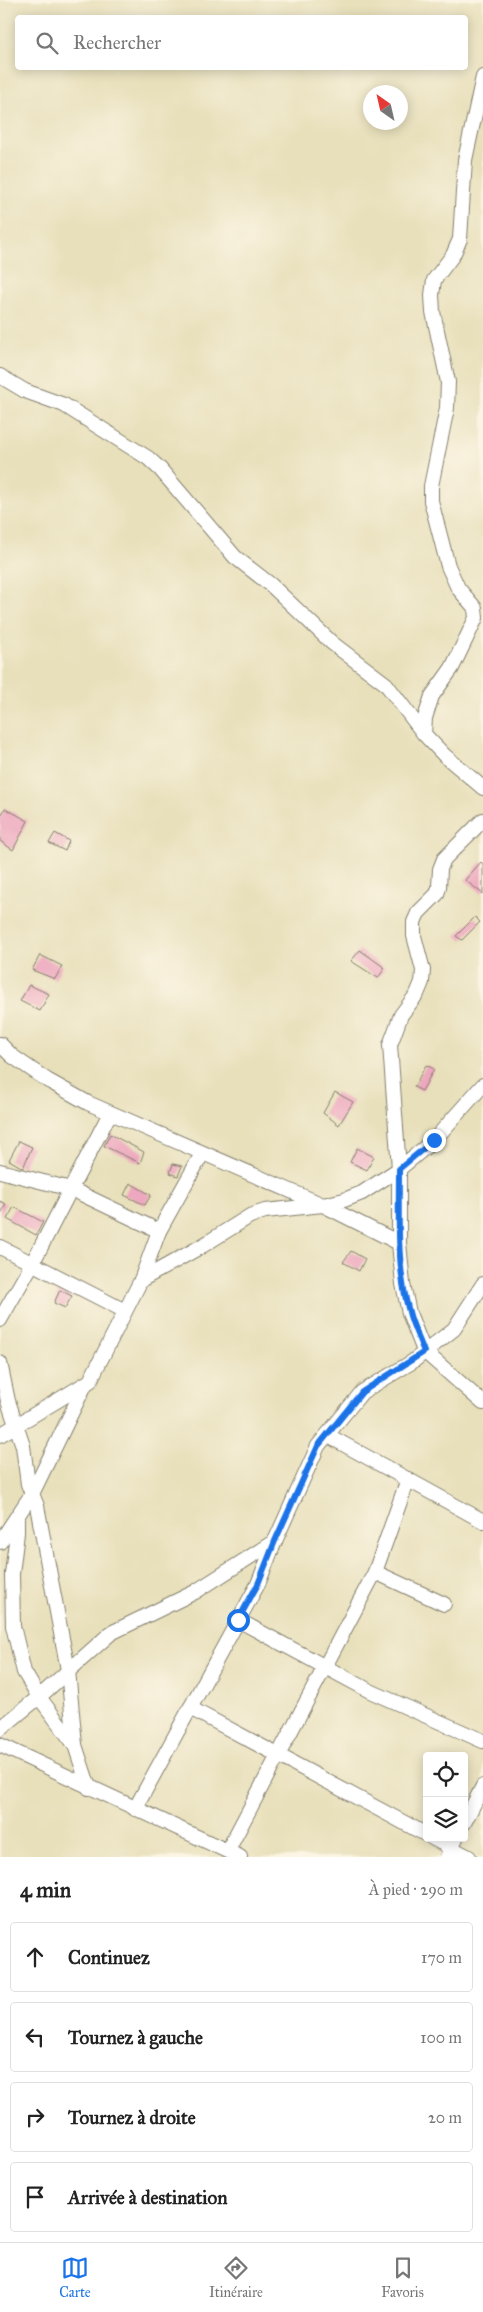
<!DOCTYPE html>
<html lang="fr">
<meta charset="utf-8">
<style>
:root{--surface:#fff;--page:#f6f6f6;--text:#222;--muted:#767676;--line:#e0e0e0;--accent:#1a73e8}
body{margin:0;font-family:"IM FELL Great Primer",serif;background:var(--page);color:var(--text)}
.controls{position:absolute;right:15px;bottom:15px;display:grid;overflow:hidden;border-radius:5px;box-shadow:0 2px 12px #0003}
.controls button{width:45px;height:45px;display:grid;place-items:center;padding:0;border:0;border-bottom:1px solid var(--line);background:var(--surface);color:var(--text);font:25px sans-serif}
.compass{position:absolute;left:363px;top:85px;width:45px;height:45px;border-radius:50%;background:var(--surface);box-shadow:0 2px 12px #0003;rotate:326deg}
.stop{position:absolute;width:15px;height:15px;margin:-11px;border:4px solid #1a73e8;border-radius:50%;background:#fff}
.stop.end{background:#1a73e8;border-color:#fff;box-shadow:0 1px 5px #0008}
.list{margin:0;padding:0;list-style:none}
h2{display:flex;justify-content:space-between;align-items:center;height:65px;margin:0;padding:0 20px;font-size:21px}
h2 small{font-size:16px;font-weight:400;color:var(--muted)}
.list li{display:grid;grid-template-columns:32px 1fr auto;gap:15px;align-items:center;box-sizing:border-box;height:70px;margin:0 10px 10px;padding:0 10px;border:1px solid var(--line);border-radius:5px}
.list b{display:block;font-size:19px;white-space:nowrap}
.list em{font-size:16px;font-style:normal;color:var(--muted)}
.icon{flex:none;width:28px;height:28px;fill:none;stroke:currentColor;stroke-width:2;stroke-linecap:round;stroke-linejoin:round}
.map{position:relative;flex:none;width:483px;height:1857px;overflow:hidden}
.search{position:absolute;background:var(--surface);box-shadow:0 2px 12px #0003;left:15px;right:15px;top:15px;height:55px;display:flex;align-items:center;gap:12px;box-sizing:border-box;padding:0 18px;border-radius:5px;color:var(--muted);font-size:19px}
.sheet{height:385px;background:var(--surface)}
nav{display:flex;justify-content:space-around;align-items:center;box-sizing:border-box;height:70px;border-top:1px solid var(--line);background:var(--surface);font-size:14px;color:var(--muted)}
nav a{display:grid;justify-items:center;gap:2px}
nav .on{color:var(--accent)}
.map>svg:first-child{display:block}
.building{fill:#eda7be}
.lines{fill:none;stroke-linecap:round;stroke-linejoin:round}
.minor-casing{stroke:#827e6c;stroke-width:16}
.minor{stroke:#fff;stroke-width:14}
.route{stroke:#1a73e8;stroke-width:6}
</style>
<div class="map">
<svg width="483" height="1857" viewBox="0 0 483 1857">
<rect width="100%" height="100%" fill="#fcf5e5"/>
<filter id="ink" filterUnits="userSpaceOnUse"><feTurbulence type="fractalNoise" baseFrequency=".02" numOctaves="2"/><feDisplacementMap in="SourceGraphic" scale="10" xChannelSelector="R" yChannelSelector="G"/><feConvolveMatrix kernelMatrix="1 2 1 2 8 2 1 2 1" color-interpolation-filters="sRGB"/></filter>
<filter id="wash" filterUnits="userSpaceOnUse"><feTurbulence type="fractalNoise" baseFrequency=".0096" numOctaves="4" result="noise"/><feDisplacementMap in="SourceGraphic" scale="20" xChannelSelector="R" yChannelSelector="G"/><feGaussianBlur stdDeviation="1.12" result="paint"/><feColorMatrix in="noise" values="0 0 0 0 0 0 0 0 0 0 0 0 0 0 0 0 0 1.4 0 .05"/><feComposite in="paint" operator="in"/></filter>
<g filter="url(#wash)">
<rect width="100%" height="100%" fill="#e8e0bb"/>
<g id="blocks">
<g class="building">
<path d="M5 808 28 821 13 850 0 841V818Z"/>
<path d="M55 833 69 841 65 851 49 843Z"/>
<path d="M481 862 483 864V894L465 880Z"/>
<path d="M475 917 480 922 462 940 456 936Z"/>
<path d="M360 950 385 968 378 978 351 961Z"/>
<path d="M40 955 62 966 55 979 32 970Z"/>
<path d="M29 985 49 994 40 1011 20 1001Z"/>
<path d="M426 1065 434 1069 422 1091 414 1087Z"/>
<path d="M335 1092 353 1102 339 1125 323 1113Z"/>
<path d="M110 1134 144 1152 140 1163 104 1146Z"/>
<path d="M19 1141 32 1147 23 1168 9 1160Z"/>
<path d="M357 1148 374 1157 367 1170 350 1162Z"/>
<path d="M173 1164 182 1166 178 1176 170 1173Z"/>
<path d="M130 1183 151 1195 145 1205 124 1195Z"/>
<path d="M0 1201 6 1204 0 1216Z"/>
<path d="M14 1207 43 1222 36 1235 7 1219Z"/>
<path d="M351 1251 365 1259 359 1271 343 1262Z"/>
<path d="M60 1290 72 1296 65 1308 54 1303Z"/>
</g>
</g>
</g>
<g filter="url(#ink)">
<use href="#blocks" fill-opacity="0" stroke="#827e6c" stroke-width="1"/>
<g class="lines">
<g class="minor-casing">
<g id="minor">
<path d="M483 77 465 160 460 239 453 255 434 280 432 295 433 312 448 382 447 408 431 486V501L448 566 458 588 475 608 476 618 452 668 432 696 425 718 424 734 444 755 483 788"/>
<path d="M0 376 25 391 64 405 148 458 160 469 235 557 271 585 332 643 386 684 424 734"/>
<path d="M483 820 444 859 440 869 439 887 437 894 418 913 414 922V936L423 970 422 982 417 994 401 1015 390 1045 399 1169V1243L403 1284 409 1313 424 1351 483 1403"/>
<path d="M0 1044 12 1056 47 1080 88 1103 323 1205 399 1243"/>
<path d="M0 1171 71 1189 159 1231"/>
<path d="M0 1247 125 1311"/>
<path d="M141 1280 159 1231 202 1154"/>
<path d="M0 1320 32 1264 110 1113"/>
<path d="M0 1363 8 1401 23 1446 28 1484 37 1506 68 1670 75 1745"/>
<path d="M0 1435 90 1381 141 1280 202 1246 250 1216 265 1211 323 1205 344 1200 362 1193 399 1169 434 1140 483 1085"/>
<path d="M327 1435 483 1521"/>
<path d="M0 1542 32 1494 85 1385"/>
<path d="M375 1572 444 1604"/>
<path d="M238 1620 370 1691 483 1741"/>
<path d="M190 1708 427 1835"/>
<path d="M0 1729 39 1697 24 1672 13 1626 12 1574 17 1533V1518"/>
<path d="M0 1745 240 1857"/>
<path d="M89 1788 75 1745 39 1697 111 1633 195 1592 275 1541"/>
<path d="M135 1809 258 1584 275 1541 318 1446 362 1392 412 1362 454 1329 483 1284"/>
<path d="M464 1823 483 1786"/>
<path d="M432 1838 469 1857"/>
<path d="M228 1850 375 1572 408 1479"/>
<path d="M447 1857 456 1838"/>
</g>
</g>
<use href="#minor" class="minor"/>
</g>
</g>
<g class="lines" filter="url(#ink)">
<path class="route" d="M238 1620 258 1584 275 1541 318 1446 362 1392 424 1352C419 1338 412 1325 409 1312 396 1265 399 1216 399 1169L434 1140"/>
</g>
</svg>
<div class="controls">
<button><svg class="icon" aria-label="locate" viewBox="0 0 24 24"><circle cx="12" cy="12" r="6"/><path d="M12 2v4M12 18v4M2 12h4M18 12h4"/></svg></button>
<button><svg class="icon" aria-label="layers" viewBox="0 0 24 24"><path d="M12 4l9 5-9 5-9-5zM3 14l9 5 9-5"/></svg></button>
</div>
<svg class="compass" viewBox="-18 -18 36 36"><path d="M0-13l5 13h-10z" fill="#e53935"/><path d="M0 13l5-13h-10z" fill="#767676"/></svg>
<div class="stop" style="left:238px;top:1620px"></div>
<div class="stop end" style="left:434px;top:1140px"></div>
<div class="search"><svg class="icon" aria-label="search" viewBox="0 0 24 24"><circle cx="10" cy="10" r="6"/><path d="M15 15l6 6"/></svg>Rechercher</div>
</div>
<section class="sheet">
<h2>4 min<small>À pied · 290 m</small></h2>
<ul class="list">
<li><svg class="icon" aria-label="ahead" viewBox="0 0 24 24"><path d="M12 20V5M6 11l6-6 6 6"/></svg><div><b>Continuez</b></div><em>170 m</em></li>
<li><svg class="icon" aria-label="left" viewBox="0 0 24 24"><path d="M17 20v-9H6M10 6l-5 5 5 5"/></svg><div><b>Tournez à gauche</b></div><em>100 m</em></li>
<li><svg class="icon" aria-label="right" viewBox="0 0 24 24"><path d="M7 20v-9h11M14 6l5 5-5 5"/></svg><div><b>Tournez à droite</b></div><em>20 m</em></li>
<li><svg class="icon" aria-label="arrive" viewBox="0 0 24 24"><path d="M6 21V4h12l-3 4 3 4H6"/></svg><div><b>Arrivée à destination</b></div></li>
</ul>
</section>
<nav>
<a class="on"><svg class="icon" aria-label="map" viewBox="0 0 24 24"><path d="M3 6l6-2 6 2 6-2v14l-6 2-6-2-6 2zM9 4v14M15 6v14"/></svg>Carte</a>
<a><svg class="icon" aria-label="directions" viewBox="0 0 24 24"><path d="M12 3l9 9-9 9-9-9zM9 14v-3h6M13 9l2 2-2 2"/></svg>Itinéraire</a>
<a><svg class="icon" aria-label="saved" viewBox="0 0 24 24"><path d="M7 4h10v16l-5-4-5 4z"/></svg>Favoris</a>
</nav>
